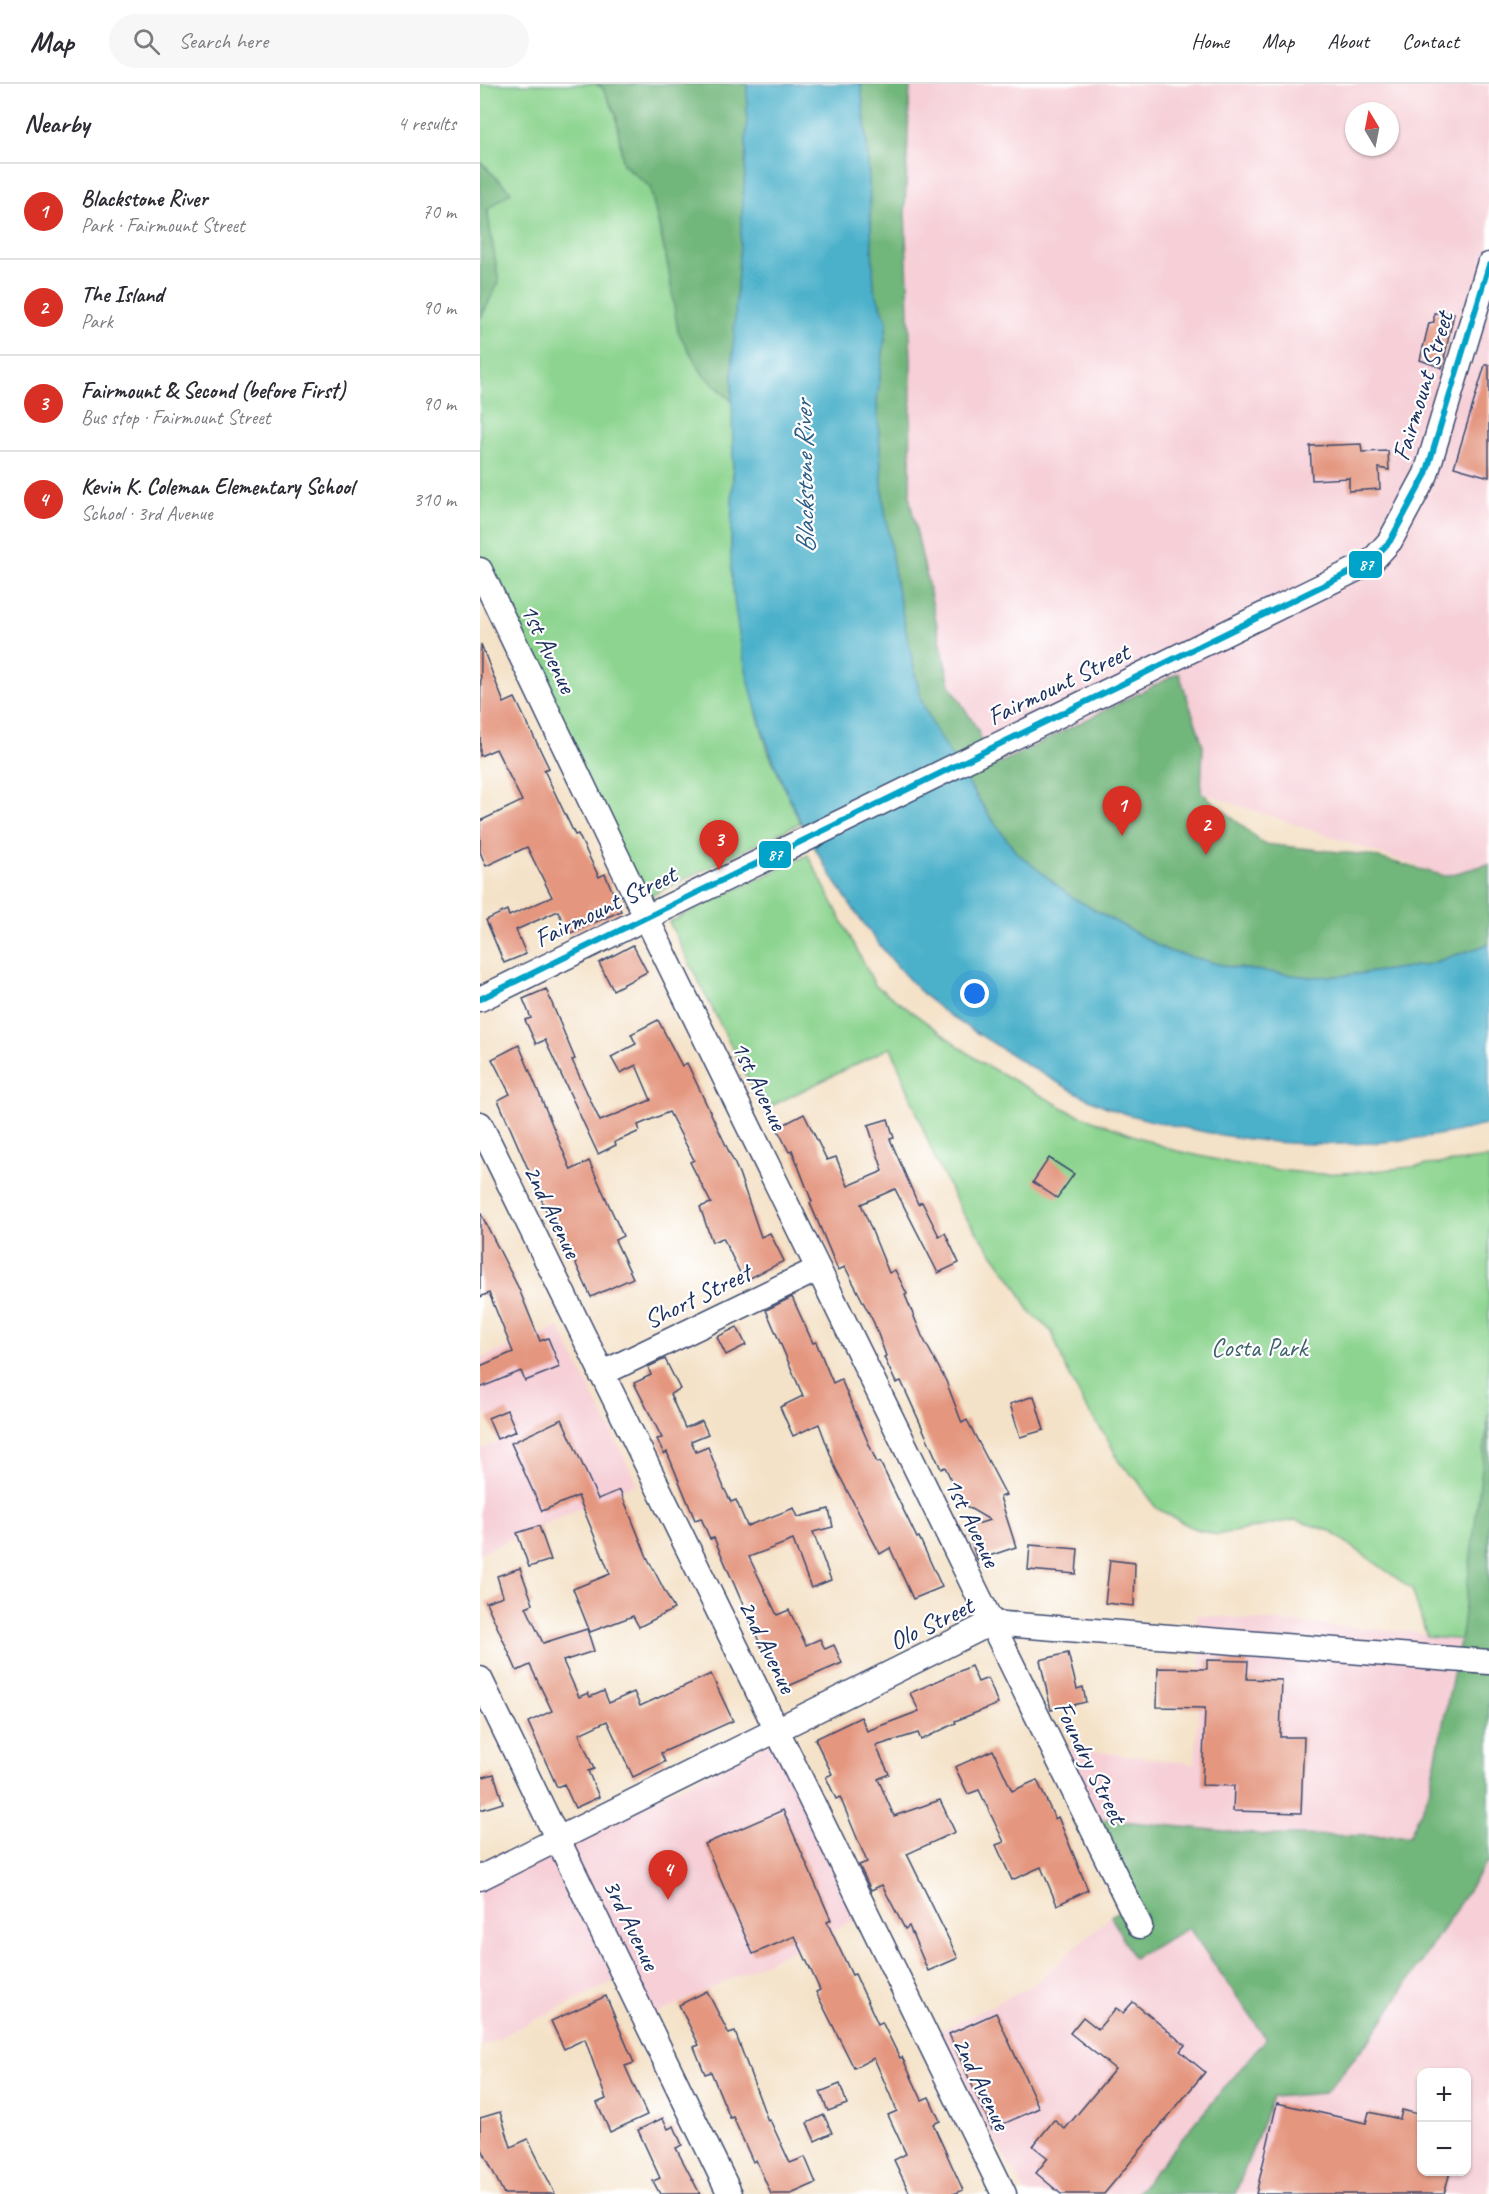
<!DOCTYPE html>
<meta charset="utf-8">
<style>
:root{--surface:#fff;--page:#f7f7f7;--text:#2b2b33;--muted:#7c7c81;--line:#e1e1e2;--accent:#d93025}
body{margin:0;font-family:Caveat,sans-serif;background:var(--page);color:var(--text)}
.controls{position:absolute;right:18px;bottom:18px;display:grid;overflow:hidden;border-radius:12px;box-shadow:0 2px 4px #0004}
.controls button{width:54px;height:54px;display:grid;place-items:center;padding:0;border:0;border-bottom:2px solid var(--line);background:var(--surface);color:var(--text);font:30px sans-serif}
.compass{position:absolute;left:865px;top:18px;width:54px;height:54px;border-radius:50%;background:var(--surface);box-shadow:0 2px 4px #0004;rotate:350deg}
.you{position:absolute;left:495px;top:910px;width:21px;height:21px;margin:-15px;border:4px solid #fff;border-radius:50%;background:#1a73e8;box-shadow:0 0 0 9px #1a73e833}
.badge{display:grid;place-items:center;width:39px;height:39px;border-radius:50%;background:var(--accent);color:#fff;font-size:20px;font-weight:700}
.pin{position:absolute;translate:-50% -50px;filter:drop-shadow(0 2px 3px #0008)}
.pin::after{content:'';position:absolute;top:32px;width:21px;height:18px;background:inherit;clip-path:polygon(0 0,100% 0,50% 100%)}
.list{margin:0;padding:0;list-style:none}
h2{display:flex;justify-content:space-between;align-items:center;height:78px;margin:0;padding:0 24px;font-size:26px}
h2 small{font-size:20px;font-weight:400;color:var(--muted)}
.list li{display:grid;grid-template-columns:39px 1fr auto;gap:18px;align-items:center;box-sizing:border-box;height:96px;padding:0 24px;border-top:2px solid var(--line)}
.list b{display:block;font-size:22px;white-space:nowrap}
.list p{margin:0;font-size:20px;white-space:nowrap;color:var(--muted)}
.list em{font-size:20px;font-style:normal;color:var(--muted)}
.icon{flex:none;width:33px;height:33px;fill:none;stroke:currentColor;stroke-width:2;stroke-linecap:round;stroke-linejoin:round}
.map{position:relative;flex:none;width:1009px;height:2110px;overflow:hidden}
header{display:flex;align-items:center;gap:36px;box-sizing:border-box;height:84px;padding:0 30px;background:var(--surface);border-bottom:2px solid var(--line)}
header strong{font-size:28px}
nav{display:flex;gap:33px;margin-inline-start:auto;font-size:21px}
.search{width:420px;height:54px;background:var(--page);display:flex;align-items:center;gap:15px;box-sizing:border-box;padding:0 21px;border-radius:33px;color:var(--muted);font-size:22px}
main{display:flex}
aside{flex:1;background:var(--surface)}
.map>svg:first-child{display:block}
.built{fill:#f6cfd7;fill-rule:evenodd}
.green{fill:#8cd48f;stroke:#548276;stroke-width:1.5}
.forest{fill:#71b67a;stroke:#46726c;stroke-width:1.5}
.water{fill:#4bb1ca;stroke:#337094;stroke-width:1.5}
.building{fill:#e4967f}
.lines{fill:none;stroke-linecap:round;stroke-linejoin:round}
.minor-casing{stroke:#3c4a6e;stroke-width:27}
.minor{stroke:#fff;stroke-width:24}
.bus-1-casing{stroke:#fff;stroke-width:10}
.bus-1{stroke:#01a3c8;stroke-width:6}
.labels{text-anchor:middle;stroke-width:4.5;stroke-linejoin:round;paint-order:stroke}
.street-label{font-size:26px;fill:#1b2f5e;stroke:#fff}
.park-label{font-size:26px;fill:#3d616d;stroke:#fff}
.water-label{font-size:27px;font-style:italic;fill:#2c5c84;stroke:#fff}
.line-badge{stroke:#fff;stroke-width:2}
.badge-label{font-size:16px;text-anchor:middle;font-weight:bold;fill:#fff}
</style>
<header>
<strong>Map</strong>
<div class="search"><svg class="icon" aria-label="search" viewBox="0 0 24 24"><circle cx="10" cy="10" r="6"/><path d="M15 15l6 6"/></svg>Search here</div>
<nav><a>Home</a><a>Map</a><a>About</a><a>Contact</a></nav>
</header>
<main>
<aside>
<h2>Nearby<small>4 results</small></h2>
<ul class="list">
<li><span class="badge">1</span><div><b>Blackstone River</b><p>Park · Fairmount Street</p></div><em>70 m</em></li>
<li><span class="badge">2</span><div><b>The Island</b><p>Park</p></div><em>90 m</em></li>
<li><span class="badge">3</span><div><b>Fairmount &amp; Second (before First)</b><p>Bus stop · Fairmount Street</p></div><em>90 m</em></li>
<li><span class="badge">4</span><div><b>Kevin K. Coleman Elementary School</b><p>School · 3rd Avenue</p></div><em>310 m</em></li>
</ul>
</aside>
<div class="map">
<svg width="1009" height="2110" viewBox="0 0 1009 2110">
<rect width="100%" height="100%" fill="#fff"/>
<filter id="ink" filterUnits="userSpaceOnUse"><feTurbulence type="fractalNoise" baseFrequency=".0167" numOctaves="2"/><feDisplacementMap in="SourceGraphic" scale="12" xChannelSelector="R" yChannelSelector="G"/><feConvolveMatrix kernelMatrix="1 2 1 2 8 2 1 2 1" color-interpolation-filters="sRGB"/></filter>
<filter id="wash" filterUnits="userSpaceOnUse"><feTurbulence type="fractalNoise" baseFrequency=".008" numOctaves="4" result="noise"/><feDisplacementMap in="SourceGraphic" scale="24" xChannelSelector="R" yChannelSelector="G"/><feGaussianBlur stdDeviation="1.35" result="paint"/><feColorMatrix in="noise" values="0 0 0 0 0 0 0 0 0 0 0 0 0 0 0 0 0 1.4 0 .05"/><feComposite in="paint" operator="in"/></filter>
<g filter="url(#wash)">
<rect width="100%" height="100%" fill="#f4e2c8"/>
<g class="built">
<path d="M430 0H1009V780L966 792 720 708 699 589 508 686 498 646 470 602 430 417 431 278 425 126ZM874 27H910V63H874Z"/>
<path d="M79 1243 157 1399 0 1469V1366L19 1357 0 1317V1275Z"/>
<path d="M717 1531 981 1552 948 1712 929 1752 785 1751 612 1734 578 1663 715 1680 722 1565 714 1564Z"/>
<path d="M297 1655 383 1832 173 1932 151 1889 0 1963V1801Z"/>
<path d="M1007 1779H1009V2100L1007 2110H755L793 2013 845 2009 891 1954ZM942 1988H986V2088H942Z"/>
<path d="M631 1832 653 1874 708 1844 786 1954 656 2110H547L452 1951 553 1901Z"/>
</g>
<g class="green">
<path d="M0 0H115L122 3 136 30 143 80 170 103 188 182 222 289 253 318 252 494 258 535 278 633 288 667 320 739 156 819 0 494V235L9 218 8 84 0 78Z"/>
<path d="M328 771 395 901 502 979 591 1028 693 1066 751 1079 799 1086 835 1090 886 1088 1009 1074V1549L1002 1557 947 1553 932 1505 850 1447 815 1436 737 1451 713 1444 676 1424 658 1397 639 1378 629 1357 605 1322 584 1280 572 1248 550 1228 535 1200 482 1128 455 1075 411 963 283 1026 189 838Z"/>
</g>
<g class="forest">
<path d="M115 0H267C269 106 253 212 253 318L222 289 198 248 188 182 170 103 143 80 136 30 122 3Z"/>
<path d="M381 0H430L425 126 431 278 430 417 470 601 498 646 508 685 699 589 723 661 721 708 784 760 888 771 965 792 1009 780V860L946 881 862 892 828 893 750 883 688 867 593 814 536 768 508 730 456 648 441 616 416 499 403 414 397 317 407 237 394 206 387 60Z"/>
<path d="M0 78 31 108 7 126 19 198 0 235Z"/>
<path d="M1009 1328V1779H1006L891 1954 845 2009 793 2013 755 2110H656L786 1954 709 1844 653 1874 631 1832 650 1819 612 1734 785 1751 929 1752 948 1712 981 1552Z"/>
</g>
<path class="water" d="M267 0H381L387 60 394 205 407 237 397 317 403 414 416 499 441 616 456 648 508 730 536 768 593 814 688 867 750 883 828 893 862 892 946 881 1009 860V1040C908 1066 808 1067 705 1044 675 1038 643 1031 615 1018 582 1002 550 983 519 963 498 949 473 936 454 920 420 890 393 854 368 817 302 721 262 613 252 495 249 462 252 427 253 393 253 351 251 309 253 267 257 178 268 89 267 0Z"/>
<g id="blocks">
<g class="building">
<path d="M954 229H974L962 284 940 276 949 239 954 238Z"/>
<path d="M1005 281H1009V393L974 383Z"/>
<path d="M881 360 882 368 908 367 909 386 899 384 900 405 869 407V394L832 396 830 362Z"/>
<path d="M1 560 24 619 35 614 69 684 64 686 95 751 98 750 119 793 125 790 141 827 88 850 78 827 36 846 46 870 24 879 6 836 27 826 29 832 72 813 47 763 6 782 0 768V737L42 717 16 665 0 672Z"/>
<path d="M153 861 167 888 133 906 119 879Z"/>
<path d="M66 905 95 975 92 976 120 1037 171 1016 156 981 140 989 131 973 156 960 151 950 178 936 202 982 207 979 259 1089 281 1153 290 1149 304 1177 264 1197 243 1154 232 1158 220 1123 231 1119 210 1078 214 1076 189 1028 158 1041 160 1047 135 1058 136 1061 118 1070 65 956 56 960 45 936 51 934 43 915Z"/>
<path d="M39 961 91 1086 109 1077 143 1152 135 1156 153 1194 111 1213 91 1169 86 1172 18 1016 30 1010 12 975Z"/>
<path d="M324 1030 347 1076 356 1073 368 1102 403 1087 388 1041 408 1035 414 1054 410 1055 438 1120 442 1118 459 1152 465 1149 479 1179 458 1189 415 1105 381 1120 409 1189 415 1186 427 1210 425 1211 442 1252 466 1297 482 1339 487 1336 526 1411 520 1413 536 1463 497 1476 487 1443 510 1436 479 1418 477 1408 465 1383 461 1385 421 1297 416 1299 404 1273 406 1272 394 1239 365 1183 358 1186 330 1119 332 1118 312 1066 309 1068 297 1044Z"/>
<path d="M569 1074 594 1090 577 1114 553 1098Z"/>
<path d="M0 1128 39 1205 60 1257 68 1254 80 1283 45 1297 41 1287 0 1304V1282L33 1268 9 1209 0 1213Z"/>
<path d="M312 1213 333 1259 336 1258 353 1299 361 1295 397 1379 400 1378 437 1454 439 1453 462 1503 433 1515 410 1464 400 1470 355 1383 339 1340 313 1352 300 1323 323 1312 286 1226Z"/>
<path d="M257 1243 266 1261 246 1271 237 1253Z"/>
<path d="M185 1275 200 1305 190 1310 205 1344 222 1337 228 1350 211 1357 216 1368 228 1363 244 1404 251 1418 256 1416 267 1442 314 1424 318 1433 349 1425 353 1443 333 1448 351 1496 331 1504 313 1456 269 1473 297 1531 309 1526 326 1561 340 1555 345 1565 354 1561 362 1579 306 1603 290 1566 284 1569 234 1454 230 1455 221 1434 215 1436 187 1368 184 1370 177 1355 182 1354 154 1299 171 1291 168 1283Z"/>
<path d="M554 1312 564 1346 540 1353 530 1320Z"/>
<path d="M27 1326 36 1347 17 1355 8 1334Z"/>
<path d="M82 1335 118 1415 140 1406 167 1473 194 1525 159 1543 153 1532 110 1548 93 1505 130 1490 98 1412 62 1427 31 1359Z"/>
<path d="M59 1442 71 1476 49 1483 37 1449Z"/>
<path d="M550 1461 598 1465 596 1490 548 1486Z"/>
<path d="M630 1476 655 1479 654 1522 625 1519Z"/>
<path d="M40 1484 53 1520 46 1523 63 1559 107 1545 114 1567 83 1577 99 1613 108 1609 110 1613 124 1607 129 1619 154 1608 160 1622 231 1590 253 1637 181 1669 185 1678 153 1693 127 1637 99 1650 114 1685 108 1687 119 1713 95 1724 84 1700 77 1703 48 1638 72 1627 50 1581 37 1587 6 1518 23 1512 17 1492Z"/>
<path d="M588 1569 597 1605 603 1603 606 1618 571 1626 560 1576Z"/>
<path d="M727 1576 768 1577 767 1595 802 1596 800 1653H824L821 1729 753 1727 754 1702 722 1701 725 1624 677 1623 678 1584 727 1585Z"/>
<path d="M491 1582 498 1598 508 1594 518 1620 475 1637 476 1639 441 1656 438 1649 396 1662 409 1690 398 1695 414 1732 460 1716 475 1748 427 1770 478 1874 448 1887 429 1842 425 1845 402 1801 391 1806 379 1781 387 1778 360 1713 356 1715 346 1693 352 1690 335 1655 381 1633 387 1647 439 1627 430 1609Z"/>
<path d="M513 1666 532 1707 557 1696 575 1735 578 1733 608 1806 577 1821 561 1783 532 1796 516 1761 524 1758 499 1706 488 1710 475 1683Z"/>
<path d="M14 1690 23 1719 0 1726V1694Z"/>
<path d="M303 1726 351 1836 347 1838 372 1891 375 1890 398 1940 402 1938 420 1974 422 1973 442 2016 449 2013 460 2037 453 2040 483 2106 474 2110H430L414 2076 426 2070 408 2031 417 2027 394 1974 374 1984 336 1908 340 1906 315 1852 273 1870 225 1760Z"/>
<path d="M227 1907 249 1950 255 1948 288 2037 290 2036 310 2079 325 2073 336 2099 311 2110H291L276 2076 273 2078 253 2033 250 2034 231 1988 225 1990 214 1963 219 1961 199 1921Z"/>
<path d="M126 1912 154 1979 145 1982 167 2031 130 2048 117 2019 126 2015 105 1955 84 1965 71 1937Z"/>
<path d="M653 1918 705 1961 700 1967 725 1988 624 2110H581L556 2089 568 2074 553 2062 574 2036 585 2045 635 1985 590 1949 603 1933 618 1945 636 1924 643 1929Z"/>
<path d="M516 1929 559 2024 512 2045 469 1950Z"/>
<path d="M360 2000 367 2020 348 2027 340 2008Z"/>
<path d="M797 2019 886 2039 889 2028 920 2035 922 2026 942 2031V2088H970L964 2110H776Z"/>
<path d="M20 2028 31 2063 48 2055 75 2110H24L0 2061V2034Z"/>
<path d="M344 2031 352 2049 335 2057 327 2039Z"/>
<path d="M183 2034 188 2045 194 2042 202 2061 196 2064 220 2110H180L173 2097 180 2094 158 2046Z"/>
</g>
</g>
</g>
<g filter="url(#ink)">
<use href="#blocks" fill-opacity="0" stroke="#3c4a6e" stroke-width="1.5"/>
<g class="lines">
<g class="minor-casing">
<g id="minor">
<path d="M0 486 166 833 660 1842"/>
<path d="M0 915 891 478 910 457 946 390 1009 181"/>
<path d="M0 1040 524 2110"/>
<path d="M121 1290 338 1185"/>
<path d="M0 1595 250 2110"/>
<path d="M0 1794 511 1539 1009 1578"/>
</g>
</g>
<use href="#minor" class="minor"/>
<g class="bus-1-casing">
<path id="bus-1" d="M0 915 891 478 910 457 946 390 1009 181"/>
</g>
<use href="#bus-1" class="bus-1"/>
</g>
</g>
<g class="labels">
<g class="street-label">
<text transform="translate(942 302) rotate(-73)" y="9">Fairmount Street</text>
<text transform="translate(69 564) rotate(64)" y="9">1st Avenue</text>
<text transform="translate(578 600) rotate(-26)" y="9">Fairmount Street</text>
<text transform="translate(125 822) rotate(-26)" y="9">Fairmount Street</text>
<text transform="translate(280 1001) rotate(64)" y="9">1st Avenue</text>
<text transform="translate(73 1127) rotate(64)" y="9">2nd Avenue</text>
<text transform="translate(217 1212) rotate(-26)" y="9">Short Street</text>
<text transform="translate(493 1438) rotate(64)" y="9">1st Avenue</text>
<text transform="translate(451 1539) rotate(-26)" y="9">Olo Street</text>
<text transform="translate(288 1562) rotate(64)" y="9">2nd Avenue</text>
<text transform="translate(611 1678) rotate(64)" y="9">Foundry Street</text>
<text transform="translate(152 1840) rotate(64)" y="9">3rd Avenue</text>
<text transform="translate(502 1999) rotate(64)" y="9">2nd Avenue</text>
</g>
<g class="park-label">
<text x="779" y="1272">Costa Park</text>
</g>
<g class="water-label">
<text transform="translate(324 393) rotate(-91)" y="9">Blackstone River</text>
</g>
</g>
<g class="line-badge">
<rect x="868" y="466" width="35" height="29" rx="6" fill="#01a3c8"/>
<rect x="278" y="756" width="34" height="29" rx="6" fill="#01a3c8"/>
</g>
<g class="badge-label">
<text x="886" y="486">87</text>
<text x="295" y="776">87</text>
</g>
</svg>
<div class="controls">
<button>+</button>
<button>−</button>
</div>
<svg class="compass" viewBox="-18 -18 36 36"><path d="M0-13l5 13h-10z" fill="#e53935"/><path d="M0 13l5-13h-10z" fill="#7c7c81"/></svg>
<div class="you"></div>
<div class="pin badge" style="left:642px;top:752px">1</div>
<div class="pin badge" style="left:726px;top:771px">2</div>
<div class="pin badge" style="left:239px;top:786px">3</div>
<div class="pin badge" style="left:188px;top:1816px">4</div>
</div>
</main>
